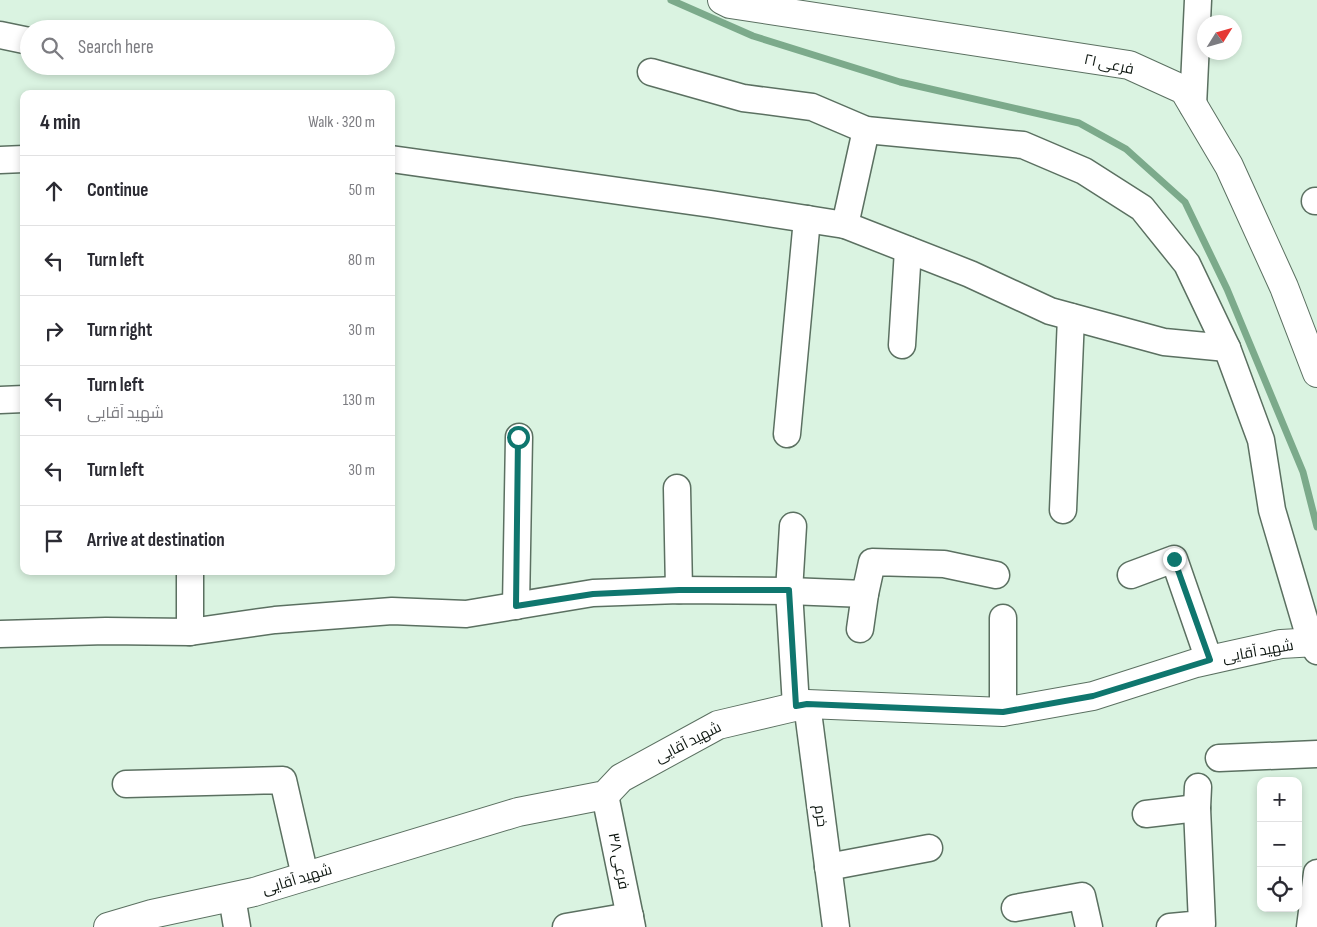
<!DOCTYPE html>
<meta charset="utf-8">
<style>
:root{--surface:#fff;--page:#f7f7f7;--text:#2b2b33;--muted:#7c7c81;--line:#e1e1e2}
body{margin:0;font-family:"Sofia Sans Condensed",Cairo,sans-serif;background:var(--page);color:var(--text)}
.controls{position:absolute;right:15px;bottom:15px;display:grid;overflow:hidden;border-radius:10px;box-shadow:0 2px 8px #0003}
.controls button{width:45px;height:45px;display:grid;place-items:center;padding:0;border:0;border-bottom:1px solid var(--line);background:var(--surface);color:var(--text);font:25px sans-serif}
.compass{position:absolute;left:1197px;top:15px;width:45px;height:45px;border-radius:50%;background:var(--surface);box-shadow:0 2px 8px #0003;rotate:53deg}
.stop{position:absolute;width:15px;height:15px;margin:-11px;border:4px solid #0f766e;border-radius:50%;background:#fff}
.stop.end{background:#0f766e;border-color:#fff;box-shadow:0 1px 5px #0008}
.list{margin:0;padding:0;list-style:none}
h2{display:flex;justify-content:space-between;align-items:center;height:65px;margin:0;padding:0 20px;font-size:21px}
h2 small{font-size:16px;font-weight:400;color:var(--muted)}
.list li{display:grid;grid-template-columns:32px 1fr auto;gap:15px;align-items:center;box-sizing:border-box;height:70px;padding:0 20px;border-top:1px solid var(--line)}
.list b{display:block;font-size:19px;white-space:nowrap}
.list p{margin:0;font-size:16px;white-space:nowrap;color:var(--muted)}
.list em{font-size:16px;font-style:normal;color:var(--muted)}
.icon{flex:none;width:28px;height:28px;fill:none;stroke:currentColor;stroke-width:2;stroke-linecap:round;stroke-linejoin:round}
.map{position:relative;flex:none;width:1317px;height:927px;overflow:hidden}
.search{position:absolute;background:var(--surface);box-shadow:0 2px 8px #0003;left:20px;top:20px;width:375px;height:55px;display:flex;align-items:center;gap:12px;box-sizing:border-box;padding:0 18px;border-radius:28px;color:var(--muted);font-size:19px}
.panel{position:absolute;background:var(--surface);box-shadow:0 2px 8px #0003;left:20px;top:90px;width:375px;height:485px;border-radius:10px}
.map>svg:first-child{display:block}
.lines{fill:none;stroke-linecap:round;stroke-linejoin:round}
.stream{stroke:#7caa8b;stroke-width:7}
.minor-casing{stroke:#5b7061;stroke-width:29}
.tertiary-casing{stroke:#5b7061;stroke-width:30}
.minor{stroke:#fff;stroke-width:26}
.tertiary{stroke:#fff;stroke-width:28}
.route{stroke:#0f766e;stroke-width:6}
.labels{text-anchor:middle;stroke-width:5;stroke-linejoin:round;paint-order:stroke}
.street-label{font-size:15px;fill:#0e1711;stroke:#fff}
</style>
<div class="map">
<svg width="1317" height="927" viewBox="0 0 1317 927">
<rect width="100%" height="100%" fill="#daf3e1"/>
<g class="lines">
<path class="stream" d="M671 0 753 36 900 82 1079 123 1126 149 1185 202 1227 289 1303 472 1317 527"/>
<g class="minor-casing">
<g id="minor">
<path d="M0 35 29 41"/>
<path d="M651 72 743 98 812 107 866 130 1023 145 1084 171 1142 208 1187 264 1227 348 1261 440 1272 510 1311 642 1317 651"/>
<path d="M1193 106 1198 0"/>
<path d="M391 159 711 204 845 225 970 274 1050 311 1164 342 1227 348"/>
<path d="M0 160 24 159"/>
<path d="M1315 201H1317"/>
<path d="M845 225 866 130"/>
<path d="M902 345 908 250"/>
<path d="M0 400 24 399"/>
<path d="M787 434 807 219"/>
<path d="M677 488 679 590"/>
<path d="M1063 510 1071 317"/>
<path d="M793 526 789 591 796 706"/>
<path d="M190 571V632"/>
<path d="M1131 575 1174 559 1209 660"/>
<path d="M516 606 519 437"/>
<path d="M1003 618V712"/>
<path d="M860 629 865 594"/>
<path d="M0 634 106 631 190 632 275 620 392 611 466 614 593 593 679 590 789 591 865 594 872 562 944 564 996 575"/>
<path d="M807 704 836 927"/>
<path d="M1219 758 1317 754"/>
<path d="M126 784 283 780 305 876"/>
<path d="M605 795 632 927"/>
<path d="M1146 814 1197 808"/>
<path d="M828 867 929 848"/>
<path d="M232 897 237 927"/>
<path d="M1015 908 1082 896 1089 927"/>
<path d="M566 927 630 916"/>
<path d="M1170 927 1202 924 1197 808 1198 787"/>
<path d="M1310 927 1317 873"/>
</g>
</g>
<g class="tertiary-casing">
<g id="tertiary">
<path d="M722 0 730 4 1129 65 1184 90 1229 166 1284 287 1317 373"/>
<path d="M108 927 152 914 254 892 518 812 605 795 621 778 718 725 807 704 1003 712 1093 696 1196 663 1281 644 1317 642"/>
</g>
</g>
<use href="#minor" class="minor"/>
<use href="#tertiary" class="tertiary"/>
</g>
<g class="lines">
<path class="route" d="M518 437 516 606 593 594 679 590H789L796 706 807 704 1003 712 1093 696 1210 660 1174 559"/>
</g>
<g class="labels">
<g class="street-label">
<text transform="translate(1109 64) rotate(12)" y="5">فرعی ۲۱</text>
<text transform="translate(1258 651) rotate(-10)" y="5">شهید آقایی</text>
<text transform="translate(688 742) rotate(-27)" y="5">شهید آقایی</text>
<text transform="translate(821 816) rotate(83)" y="5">خرم</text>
<text transform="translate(619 861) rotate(79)" y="5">فرعی ۳۸</text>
<text transform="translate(297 879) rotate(-17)" y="5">شهید آقایی</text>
</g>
</g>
</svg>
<div class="controls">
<button>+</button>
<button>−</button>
<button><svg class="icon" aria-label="locate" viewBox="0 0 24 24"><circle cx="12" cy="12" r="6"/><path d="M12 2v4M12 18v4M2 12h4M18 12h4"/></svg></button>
</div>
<svg class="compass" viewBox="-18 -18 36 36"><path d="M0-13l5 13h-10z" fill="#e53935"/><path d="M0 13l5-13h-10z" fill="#7c7c81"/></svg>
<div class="stop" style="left:518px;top:437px"></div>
<div class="stop end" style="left:1174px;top:559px"></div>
<div class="search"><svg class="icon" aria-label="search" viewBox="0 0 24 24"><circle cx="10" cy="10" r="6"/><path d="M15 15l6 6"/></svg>Search here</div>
<section class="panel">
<h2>4 min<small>Walk · 320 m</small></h2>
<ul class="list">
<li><svg class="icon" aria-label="ahead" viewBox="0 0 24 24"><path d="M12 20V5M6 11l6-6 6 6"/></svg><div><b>Continue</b></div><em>50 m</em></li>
<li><svg class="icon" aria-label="left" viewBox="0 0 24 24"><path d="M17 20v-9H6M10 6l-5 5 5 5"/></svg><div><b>Turn left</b></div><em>80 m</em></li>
<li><svg class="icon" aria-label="right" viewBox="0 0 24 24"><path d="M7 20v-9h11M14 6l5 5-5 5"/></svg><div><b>Turn right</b></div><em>30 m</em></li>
<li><svg class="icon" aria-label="left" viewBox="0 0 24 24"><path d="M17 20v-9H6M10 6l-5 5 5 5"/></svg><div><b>Turn left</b><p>شهید آقایی</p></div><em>130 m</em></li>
<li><svg class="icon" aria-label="left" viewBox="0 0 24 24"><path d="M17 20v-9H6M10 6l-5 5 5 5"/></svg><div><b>Turn left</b></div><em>30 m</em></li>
<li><svg class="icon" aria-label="arrive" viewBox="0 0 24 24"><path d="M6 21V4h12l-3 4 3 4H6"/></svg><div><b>Arrive at destination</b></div></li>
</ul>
</section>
</div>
